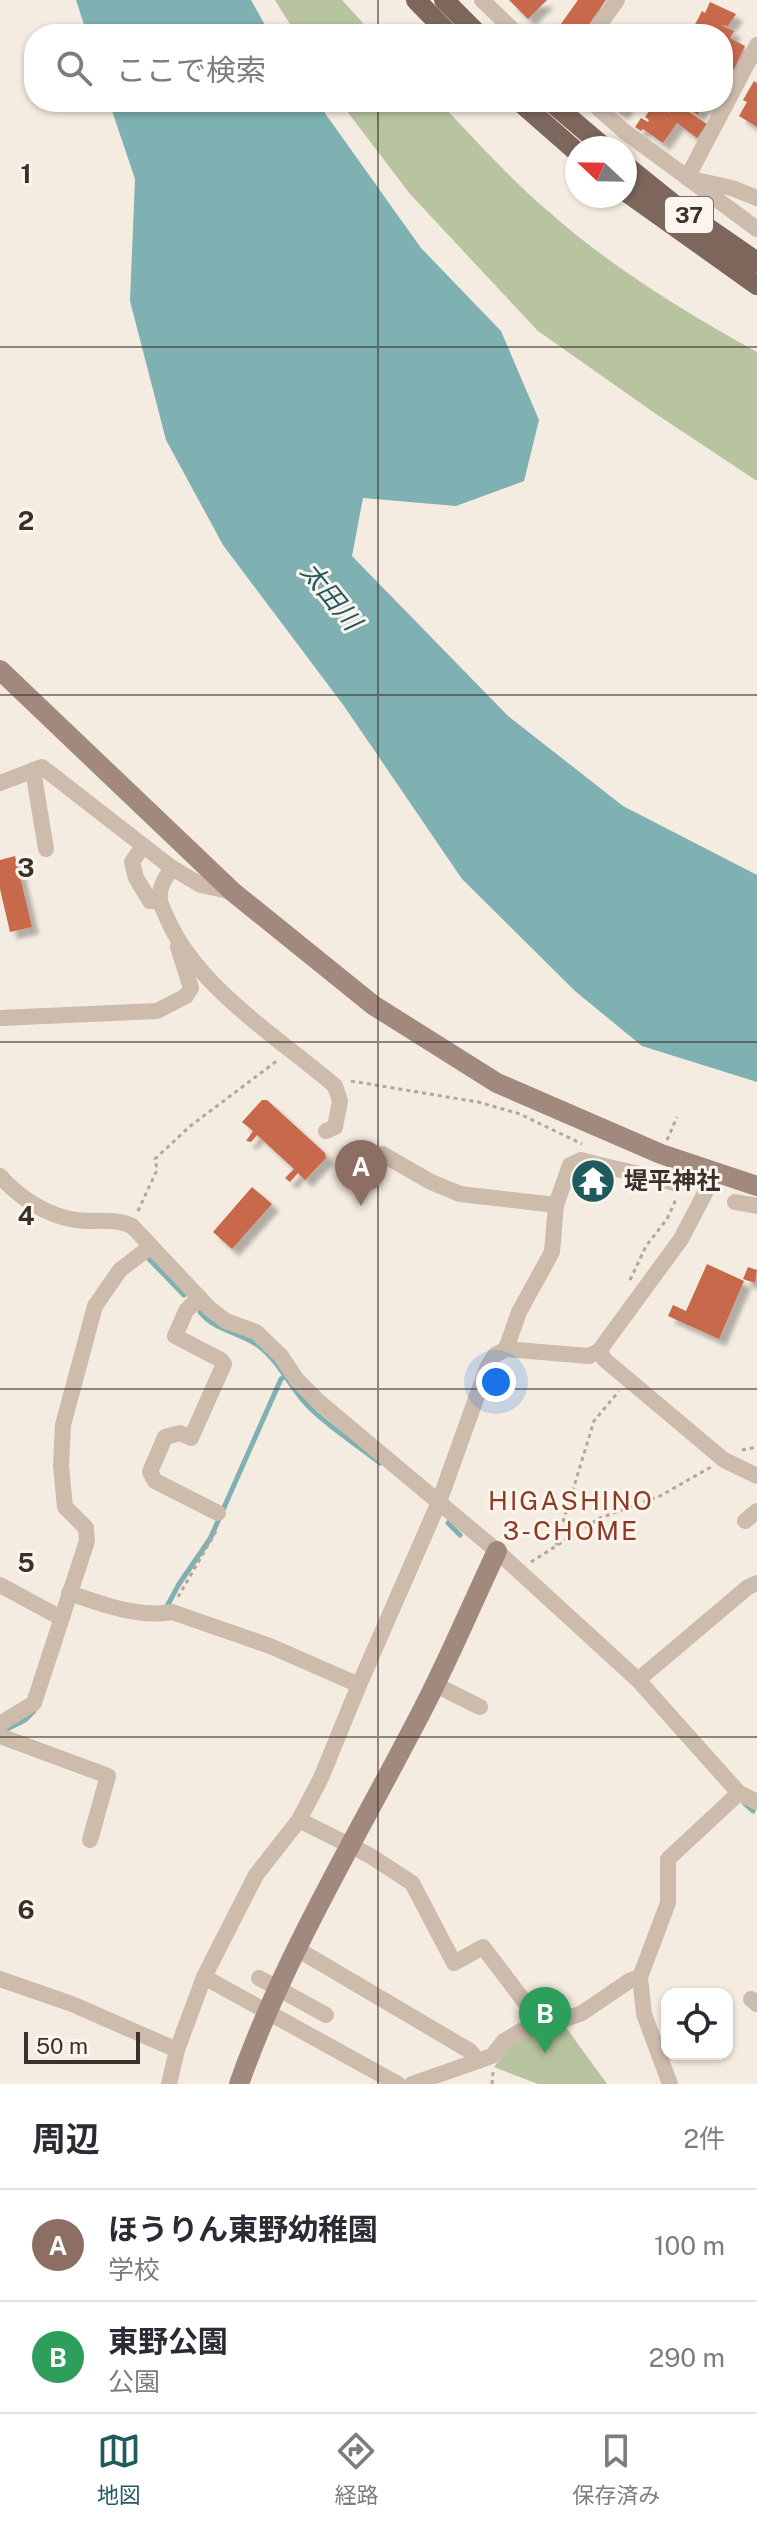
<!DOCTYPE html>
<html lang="ja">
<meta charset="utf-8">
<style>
:root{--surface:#fff;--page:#f2f2f3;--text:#2b2b33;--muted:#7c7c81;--line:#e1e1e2;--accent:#1f5a5e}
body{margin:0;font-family:"Public Sans","Noto Sans JP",sans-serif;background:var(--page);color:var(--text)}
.controls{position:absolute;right:24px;bottom:24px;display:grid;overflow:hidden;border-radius:16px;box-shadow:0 2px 6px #0004}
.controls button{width:72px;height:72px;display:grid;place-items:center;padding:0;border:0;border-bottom:2px solid var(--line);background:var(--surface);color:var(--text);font:40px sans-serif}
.compass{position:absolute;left:565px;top:136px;width:72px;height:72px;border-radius:50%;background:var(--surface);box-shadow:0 2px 6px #0004;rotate:292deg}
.scale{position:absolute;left:24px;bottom:20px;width:116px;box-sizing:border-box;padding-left:8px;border:4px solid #3b302b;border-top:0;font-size:22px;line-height:28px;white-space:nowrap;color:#3b302b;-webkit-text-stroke:6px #fbf5ee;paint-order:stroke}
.you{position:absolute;left:496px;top:1382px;width:28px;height:28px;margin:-20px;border:6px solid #fff;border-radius:50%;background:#1a73e8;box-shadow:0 0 0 12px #1a73e833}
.badge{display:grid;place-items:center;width:52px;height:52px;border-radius:50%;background:var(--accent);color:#fff;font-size:26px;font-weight:700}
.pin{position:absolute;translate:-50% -66px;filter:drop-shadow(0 2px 4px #0008)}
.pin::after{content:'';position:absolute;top:42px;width:28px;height:24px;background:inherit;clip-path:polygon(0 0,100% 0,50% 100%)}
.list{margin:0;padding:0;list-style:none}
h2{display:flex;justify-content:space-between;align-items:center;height:104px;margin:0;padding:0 32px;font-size:34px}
h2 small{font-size:26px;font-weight:400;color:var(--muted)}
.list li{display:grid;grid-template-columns:52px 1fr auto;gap:24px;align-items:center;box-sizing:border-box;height:112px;padding:0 32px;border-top:2px solid var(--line)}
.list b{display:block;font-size:30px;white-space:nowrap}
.list p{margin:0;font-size:26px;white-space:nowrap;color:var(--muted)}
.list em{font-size:26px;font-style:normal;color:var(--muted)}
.icon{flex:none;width:44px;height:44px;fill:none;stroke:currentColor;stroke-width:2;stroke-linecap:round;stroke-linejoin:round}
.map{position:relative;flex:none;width:757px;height:2084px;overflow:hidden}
.search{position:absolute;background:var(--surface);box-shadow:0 2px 6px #0004;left:24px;right:24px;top:24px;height:88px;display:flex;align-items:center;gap:20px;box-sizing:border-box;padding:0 28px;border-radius:32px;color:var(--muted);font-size:30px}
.sheet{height:328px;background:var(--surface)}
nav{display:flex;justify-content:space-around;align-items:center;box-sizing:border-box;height:112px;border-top:2px solid var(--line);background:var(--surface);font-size:22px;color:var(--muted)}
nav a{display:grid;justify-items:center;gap:4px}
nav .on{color:var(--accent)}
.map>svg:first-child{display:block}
.green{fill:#b8c4a0}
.water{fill:#7fb0b2}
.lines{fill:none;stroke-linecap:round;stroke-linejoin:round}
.stream{stroke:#7fb0b2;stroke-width:5}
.building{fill:#c8694b;filter:url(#shadow)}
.path{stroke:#b9a596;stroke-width:3;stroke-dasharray:4 4;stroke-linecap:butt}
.street{stroke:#cdbbac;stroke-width:16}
.secondary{stroke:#a18a7d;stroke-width:20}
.primary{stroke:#7d675c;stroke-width:20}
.grid{fill:none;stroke:#3b302b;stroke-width:2;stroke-opacity:0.55}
.labels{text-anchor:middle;stroke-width:6;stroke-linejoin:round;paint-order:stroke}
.shield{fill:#fbf5ee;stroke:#756b66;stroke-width:2}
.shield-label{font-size:22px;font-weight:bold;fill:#3b302b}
.poi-label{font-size:24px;font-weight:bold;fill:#3b302b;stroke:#fbf5ee;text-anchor:start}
.water-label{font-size:26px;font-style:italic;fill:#1f5a5e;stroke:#fbf5ee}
.neighbourhood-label{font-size:26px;letter-spacing:2px;fill:#8c3b22;stroke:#fbf5ee}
.grid-label{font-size:26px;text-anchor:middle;font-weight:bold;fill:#3b302b;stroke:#fbf5ee;stroke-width:6;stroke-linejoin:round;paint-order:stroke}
</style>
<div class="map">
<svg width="757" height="2084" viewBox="0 0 757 2084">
<defs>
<filter id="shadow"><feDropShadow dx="7" dy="7" stdDeviation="2" flood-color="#0004"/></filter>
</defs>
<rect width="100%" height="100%" fill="#f4ebe1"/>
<g class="green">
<path d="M275 0H342L373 34H296Z"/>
<path d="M340 102H439C475 139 509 178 548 211 611 267 683 311 757 352V481L656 414 538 331 410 194Z"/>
<path d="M565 2026 607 2084H538L494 2067 515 2039Z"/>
</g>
<g class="water">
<path d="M76 0H251L270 34H87Z"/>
<path d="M109 102H317L421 248 501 331 539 420 524 481 456 506 363 498 352 556 508 716 623 806 757 875V1082L642 1046 575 991 462 879 344 706 223 545 166 440 130 301 135 179Z"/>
</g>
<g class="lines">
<g class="stream">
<path d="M147 1257 184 1295"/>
<path d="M200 1312C215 1331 240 1332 259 1346 281 1363 291 1390 311 1409 332 1429 357 1445 380 1463"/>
<path d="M448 1523 460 1535"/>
<path d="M166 1608 179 1584 210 1539 281 1379 284 1377"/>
<path d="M5 1730 25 1720 34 1711"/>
<path d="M744 1803 753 1811"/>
</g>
</g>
<g class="building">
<path d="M509 0H547L528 19Z"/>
<path d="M578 0H606L582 34H566L558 28Z"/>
<path d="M710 2 736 14 728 26 721 25 734 31 730 38 745 46 734 69 723 64V34H690L702 11 705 13Z"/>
<path d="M754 81 757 83V127L739 116 747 102 743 100Z"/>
<path d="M612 102H623L627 105 621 113 610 105Z"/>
<path d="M648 102H673L668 109 661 106 669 113 675 105 680 106 707 124 697 138 677 123 663 143 643 129 641 131 635 127 641 118 648 122 649 120 645 117 653 105Z"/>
<path d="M677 102H711L707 108 703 105 698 115Z"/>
<path d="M15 856 32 927 10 932 0 889V860Z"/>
<path d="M262 1100H267L325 1153 326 1158 305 1180 298 1173 290 1182 285 1178 294 1169 257 1135 251 1142 246 1141 253 1131 242 1122Z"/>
<path d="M252 1187 272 1204 232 1249 213 1232Z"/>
<path d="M707 1264 744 1281 719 1339 668 1316 673 1305 686 1311Z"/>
<path d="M748 1267 757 1270 755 1283 743 1279Z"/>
</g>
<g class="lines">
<g class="path">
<path d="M351 1081 478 1102 520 1114 582 1144"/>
<path d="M667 1140 677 1117"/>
<path d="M138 1211 157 1170 155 1159 189 1127 278 1060"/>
<path d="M630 1280 646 1246 667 1219 677 1197"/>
<path d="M742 1450 757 1447"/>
<path d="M556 1545 594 1421 619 1391"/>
<path d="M531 1562 600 1518 660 1496 711 1467"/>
<path d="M178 1597 218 1528"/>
<path d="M492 2084 493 2072"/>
</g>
<g class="street">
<path d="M482 0 517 34"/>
<path d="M593 34 617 0"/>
<path d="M757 45 687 178 732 188 757 198"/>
<path d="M591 102 624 131 757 229"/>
<path d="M33 770 46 849"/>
<path d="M0 783 42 767 172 868 201 885 233 892"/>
<path d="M143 846 132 862 136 878 150 901H160"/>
<path d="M172 868C165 878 158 888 160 901 161 906 165 913 167 918 197 988 279 1038 335 1086L340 1101 335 1127 326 1131"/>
<path d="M0 1018 157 1011 186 996 191 988 178 947"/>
<path d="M382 1154 431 1182 460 1194 556 1205 552 1252 519 1312 506 1349"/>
<path d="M0 1176C18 1197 47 1216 76 1220 96 1223 113 1217 132 1226L210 1309 226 1321 256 1332 281 1356 297 1380 319 1402 497 1551 638 1680 739 1793 757 1802"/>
<path d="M735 1202 757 1206"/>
<path d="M556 1205 570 1165 581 1160C613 1169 643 1174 674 1183"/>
<path d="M199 1297 186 1311 175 1336 221 1360 224 1364 191 1438 180 1433 165 1437 150 1472 155 1481 218 1513"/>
<path d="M599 1351 605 1360 724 1460 757 1476"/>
<path d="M745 1521 757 1511"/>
<path d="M0 1585 61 1618"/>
<path d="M69 1593C103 1604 136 1618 172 1612L270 1646 359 1685"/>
<path d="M638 1680 748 1587 757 1583"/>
<path d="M434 1684 480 1707"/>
<path d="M0 1724 34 1703 87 1541 86 1528 65 1507 61 1466 63 1425 95 1306 120 1270 150 1247"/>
<path d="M0 1736 108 1776 90 1840"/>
<path d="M299 1820 369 1855 412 1883 454 1963 483 1947 543 2026"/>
<path d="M297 1949 470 2051 478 2061"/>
<path d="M204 1977 398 2084"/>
<path d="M259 1978 326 2015"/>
<path d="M0 1979 72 2004 177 2050"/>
<path d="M751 1999 757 2004"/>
<path d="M169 2084 177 2050 204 1977 256 1875 299 1820 321 1778 359 1685 439 1502 487 1368 495 1355 506 1349 589 1356 599 1351 681 1239 715 1174"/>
<path d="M412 2084 492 2056 504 2041 521 2031 554 2023 582 2013 629 1981 640 1977"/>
<path d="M670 2084 644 2014 640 1977 668 1903V1859L739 1793"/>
</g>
<g class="secondary">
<path d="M0 670 233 892 373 1005 497 1083 661 1154 757 1186"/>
<path d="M239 2084C283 1959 352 1845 413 1728 444 1671 469 1610 497 1551"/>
</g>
<g class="primary">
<path d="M416 0 449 34"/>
<path d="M444 0 478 34"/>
<path d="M520 102 577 152"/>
<path d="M551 102 605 148"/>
<path d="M625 165 676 206 757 262"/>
<path d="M625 191 757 285"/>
</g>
</g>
<path class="grid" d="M378 0V34M378 102V2084M0 347H757M0 695H757M0 1042H757M0 1389H757M0 1737H757"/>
<defs>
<g id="temple-disc" transform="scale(2.3)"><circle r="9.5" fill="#1f5a5e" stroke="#fbf5ee"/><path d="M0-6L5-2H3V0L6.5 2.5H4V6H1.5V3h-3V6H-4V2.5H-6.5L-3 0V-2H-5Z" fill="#fff"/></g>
</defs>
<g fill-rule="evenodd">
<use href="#temple-disc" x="593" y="1181"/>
</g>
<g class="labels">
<rect class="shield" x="665" y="197" width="48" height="36" rx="6"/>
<g class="shield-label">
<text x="689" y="223">37</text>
</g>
<g class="poi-label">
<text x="624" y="1189">堤平神社</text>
</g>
<g class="water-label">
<text transform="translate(331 596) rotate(51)" y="9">太田川</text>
</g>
<g class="neighbourhood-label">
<text x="571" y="1510">HIGASHINO<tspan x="571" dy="30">3-CHOME</tspan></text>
</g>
</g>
<g class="grid-label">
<text x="26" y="183">1</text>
<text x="26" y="530">2</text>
<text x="26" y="877">3</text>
<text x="26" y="1225">4</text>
<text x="26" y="1572">5</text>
<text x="26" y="1919">6</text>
</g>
</svg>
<div class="controls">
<button><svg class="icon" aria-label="locate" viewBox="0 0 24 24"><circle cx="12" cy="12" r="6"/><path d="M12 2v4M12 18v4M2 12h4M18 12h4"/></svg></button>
</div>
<svg class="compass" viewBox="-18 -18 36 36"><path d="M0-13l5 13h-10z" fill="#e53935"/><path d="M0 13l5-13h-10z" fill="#7c7c81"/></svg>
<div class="scale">50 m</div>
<div class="you"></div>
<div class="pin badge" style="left:361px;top:1206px;background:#8d6e63">A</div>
<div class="pin badge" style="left:545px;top:2053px;background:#2e9e5b">B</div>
<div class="search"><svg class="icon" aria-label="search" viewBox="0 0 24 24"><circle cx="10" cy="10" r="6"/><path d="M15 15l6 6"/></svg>ここで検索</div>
</div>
<section class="sheet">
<h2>周辺<small>2件</small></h2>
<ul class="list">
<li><span class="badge" style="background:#8d6e63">A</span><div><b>ほうりん東野幼稚園</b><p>学校</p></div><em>100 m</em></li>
<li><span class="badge" style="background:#2e9e5b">B</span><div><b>東野公園</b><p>公園</p></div><em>290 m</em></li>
</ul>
</section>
<nav>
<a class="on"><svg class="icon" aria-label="map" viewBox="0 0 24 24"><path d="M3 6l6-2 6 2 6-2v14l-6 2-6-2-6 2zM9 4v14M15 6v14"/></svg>地図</a>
<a><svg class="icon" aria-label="directions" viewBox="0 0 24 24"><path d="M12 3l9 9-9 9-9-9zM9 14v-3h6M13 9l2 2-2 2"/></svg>経路</a>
<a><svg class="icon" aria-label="saved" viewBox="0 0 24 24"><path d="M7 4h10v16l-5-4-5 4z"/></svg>保存済み</a>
</nav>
